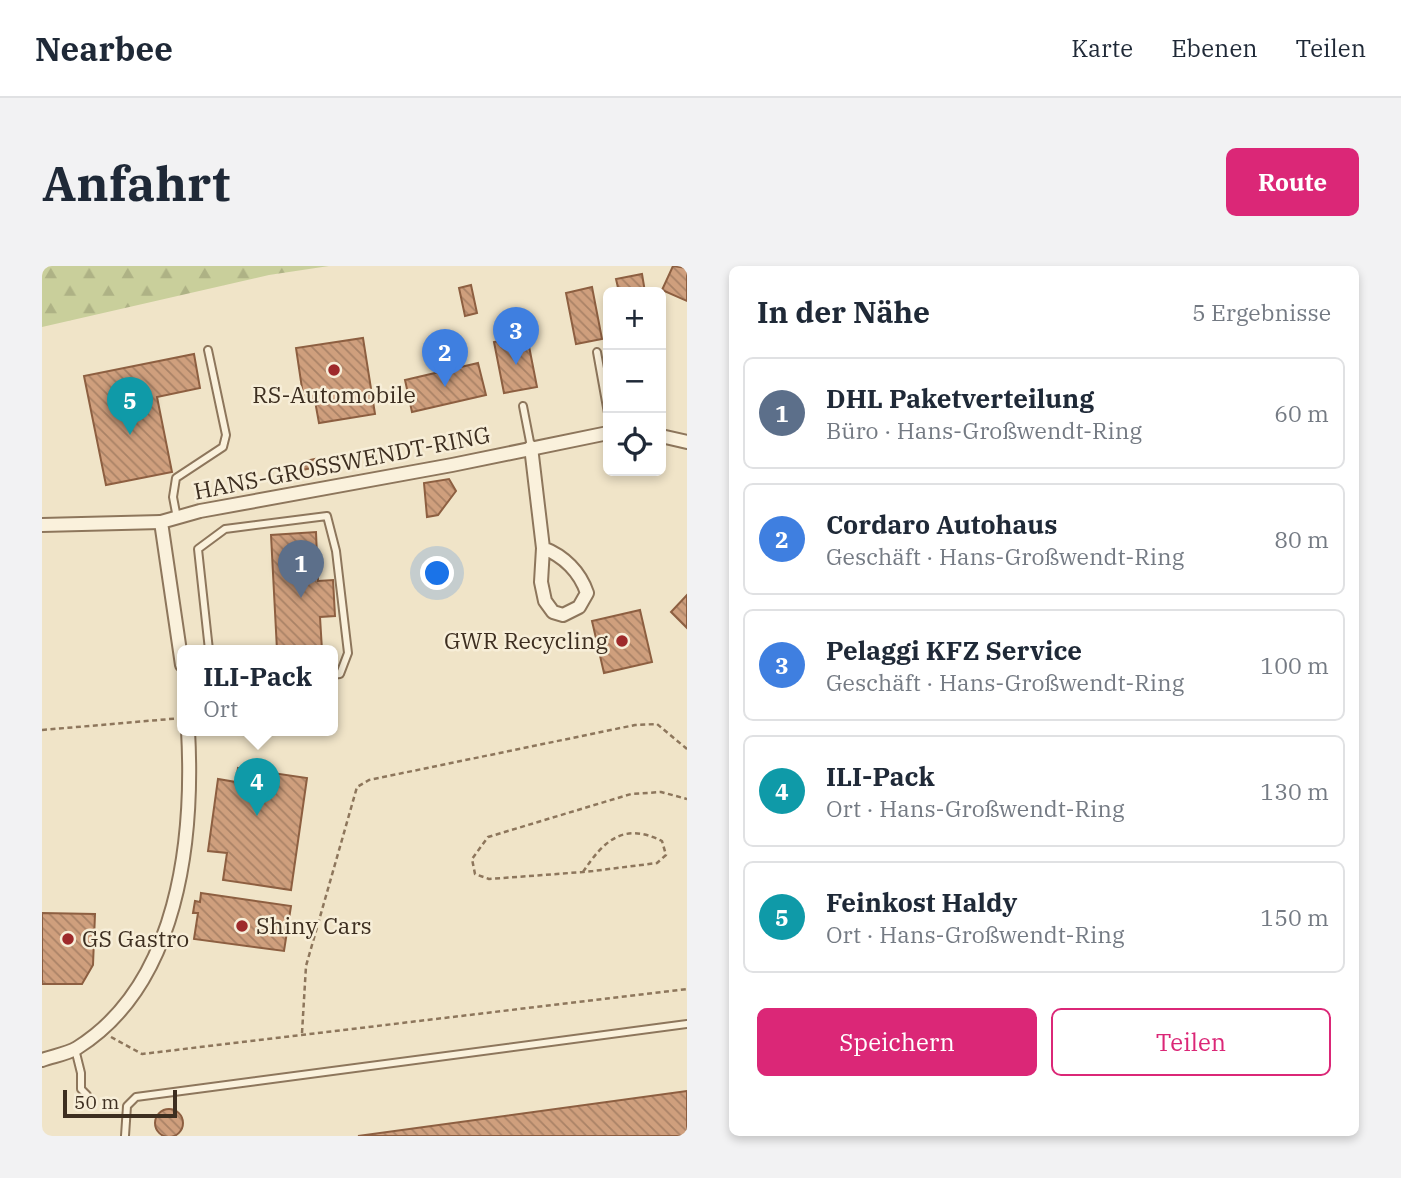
<!DOCTYPE html>
<html lang="de">
<meta charset="utf-8">
<style>
:root{--surface:#fff;--page:#f2f2f3;--text:#1f2937;--muted:#747a83;--line:#e0e1e3;--accent:#db2777}
body{margin:0;font-family:"IBM Plex Serif",serif;background:var(--page);color:var(--text)}
.controls{position:absolute;right:21px;top:21px;display:grid;overflow:hidden;border-radius:10px;box-shadow:0 4px 10px #0003}
.controls button{width:63px;height:63px;display:grid;place-items:center;padding:0;border:0;border-bottom:2px solid var(--line);background:var(--surface);color:var(--text);font:35px sans-serif}
.scale{position:absolute;left:21px;bottom:18px;width:114px;box-sizing:border-box;padding-left:7px;border:4px solid #3d2e20;border-top:0;font-size:19px;line-height:24px;white-space:nowrap;color:#3d2e20;-webkit-text-stroke:5px #f7eed8;paint-order:stroke}
.you{position:absolute;left:396px;top:308px;width:24px;height:24px;margin:-18px;border:5px solid #fff;border-radius:50%;background:#1a73e8;box-shadow:0 0 0 10px #1a73e833}
.badge{display:grid;place-items:center;width:46px;height:46px;border-radius:50%;background:var(--accent);color:#fff;font-size:23px;font-weight:700}
.pin{position:absolute;translate:-50% -58px;filter:drop-shadow(0 2px 4px #0008)}
.pin::after{content:'';position:absolute;top:37px;width:24px;height:21px;background:inherit;clip-path:polygon(0 0,100% 0,50% 100%)}
.popup{position:absolute;left:135px;top:379px;width:161px;height:91px;box-sizing:border-box;display:grid;place-content:center;border-radius:10px;background:var(--surface);filter:drop-shadow(0 2px 5px #0005);font-size:23px;white-space:nowrap;color:var(--muted)}
.popup b{font-size:26px;color:var(--text)}
.popup::after{content:'';position:absolute;left:50%;top:100%;margin-left:-14px;border:14px solid transparent;border-top-color:var(--surface)}
.list{margin:0;padding:0;list-style:none}
h2{display:flex;justify-content:space-between;align-items:center;height:91px;margin:0;padding:0 28px;font-size:30px}
h2 small{font-size:23px;font-weight:400;color:var(--muted)}
.list li{display:grid;grid-template-columns:46px 1fr auto;gap:21px;align-items:center;box-sizing:border-box;height:112px;margin:0 14px 14px;padding:0 14px;border:2px solid var(--line);border-radius:10px}
.list b{display:block;font-size:26px;white-space:nowrap}
.list p{margin:0;font-size:23px;white-space:nowrap;color:var(--muted)}
.list em{font-size:23px;font-style:normal;color:var(--muted)}
.actions{display:flex;gap:14px;padding:21px 28px}
.actions a{flex:1;padding:16px 0;border:2px solid var(--accent);border-radius:10px;text-align:center;font-size:24px;color:var(--accent)}
.actions .main{background:var(--accent);color:#fff}
.icon{flex:none;width:38px;height:38px;fill:none;stroke:currentColor;stroke-width:2;stroke-linecap:round;stroke-linejoin:round}
.map{position:relative;flex:none;width:645px;height:870px;overflow:hidden;border-radius:10px}
header{display:flex;align-items:center;gap:42px;box-sizing:border-box;height:98px;padding:0 35px;background:var(--surface);border-bottom:2px solid var(--line)}
header strong{font-size:33px}
nav{display:flex;gap:38px;margin-inline-start:auto;font-size:24px}
.intro{display:flex;align-items:center;justify-content:space-between;box-sizing:border-box;height:168px;padding:0 42px}
h1{margin:0;font-size:49px}
.button{padding:18px 32px;border-radius:10px;background:var(--accent);color:#fff;font-size:24px;font-weight:700}
main{display:flex;gap:42px;padding:0 42px}
aside{flex:1;background:var(--surface);border-radius:10px;box-shadow:0 4px 10px #0003}
.map>svg:first-child{display:block}
.forest{fill:url(#forest-firs)}
.building{fill:url(#building-back-hatch);stroke:#8d5f41;stroke-width:2}
.lines{fill:none;stroke-linecap:round;stroke-linejoin:round}
.service-casing{stroke:#8d765c;stroke-width:10}
.minor-casing{stroke:#8d765c;stroke-width:16}
.path{stroke:#8d765c;stroke-width:2.5;stroke-dasharray:5 3.5;stroke-linecap:butt}
.service{stroke:#faf1dc;stroke-width:6}
.minor{stroke:#faf1dc;stroke-width:12}
.poi-dot{fill:#9e2a2b;stroke:#f7eed8;stroke-width:2.5}
.labels{text-anchor:middle;stroke-width:5;stroke-linejoin:round;paint-order:stroke}
.poi-label{font-size:23px;fill:#3d2e20;stroke:#f7eed8;text-anchor:start}
.street-label{font-size:23px;fill:#3d2e20;stroke:#f7eed8}
</style>
<header>
<strong>Nearbee</strong>
<nav><a>Karte</a><a>Ebenen</a><a>Teilen</a></nav>
</header>
<div class="intro"><h1>Anfahrt</h1><a class="button">Route</a></div>
<main>
<div class="map">
<svg width="645" height="870" viewBox="0 0 645 870">
<defs>
<pattern id="forest-firs" width="22" height="20" patternUnits="userSpaceOnUse" patternTransform="scale(1.75)"><rect width="22" height="20" fill="#c9cf9b"/><path d="M5 1l3.5 6h-7zM16 11l3.5 6h-7z" fill="#aeb285"/></pattern>
<pattern id="building-back-hatch" width="6" height="6" patternUnits="userSpaceOnUse" patternTransform="scale(1.75)"><rect width="6" height="6" fill="#cf9f7d"/><path d="M-1 5l2 2M0 0l6 6M5-1l2 2" fill="none" stroke="#a98266"/></pattern>
</defs>
<rect width="100%" height="100%" fill="#f0e4c8"/>
<path class="forest" d="M0 0H287L227 9 0 61Z"/>
<g class="building">
<path d="M631 0 645 2V35L620 24Z"/>
<path d="M600 8 603 26H577L574 13Z"/>
<path d="M429 19 435 47 423 50 417 22Z"/>
<path d="M550 21 560 73 534 78 524 27Z"/>
<path d="M485 70 495 121 462 127 452 76Z"/>
<path d="M321 72 333 148 277 157 273 135 262 136 254 82Z"/>
<path d="M152 88 158 122 115 131 130 206 64 219 42 110Z"/>
<path d="M436 97 444 129 370 146 363 114Z"/>
<path d="M273 193 275 201 260 204 259 196Z"/>
<path d="M407 213 414 225 396 249 385 251 382 217Z"/>
<path d="M274 266 276 315 291 314 293 350 278 351 280 384H235L229 269Z"/>
<path d="M645 329V362L629 346Z"/>
<path d="M598 344 610 396 562 407 550 355Z"/>
<path d="M196 502 265 512 249 624 181 614 185 587 166 585 176 513 194 516Z"/>
<path d="M159 627 249 640 242 685 152 673 156 647H151L153 635 158 636Z"/>
<path d="M0 647 53 648 51 699 40 718H0Z"/>
<path d="M645 825V870H316Z"/>
<circle cx="127" cy="857" r="14"/>
</g>
<g class="lines">
<g class="service-casing">
<g id="service">
<path d="M555 86 566 147"/>
<path d="M481 140 489 181"/>
<path d="M135 252 131 231 134 212 181 181 184 169 166 84"/>
<path d="M167 384 156 283 183 263 285 250 294 285 306 387 298 408 290 409"/>
<path d="M33 783 39 807V823L45 829"/>
<path d="M83 870 85 840 94 831 645 758"/>
</g>
</g>
<g class="minor-casing">
<g id="minor">
<path d="M619 170 645 176"/>
<path d="M489 181 501 282 499 316 503 335 511 346 521 349 537 341 545 327C538 306 522 290 501 282"/>
<path d="M0 259 119 256"/>
<path d="M140 399 119 256 158 245 410 199 566 167"/>
<path d="M0 794C11 790 25 788 35 782 137 718 152 573 146 464"/>
</g>
</g>
<g class="path">
<path d="M0 464 140 452"/>
<path d="M223 472 224 464"/>
<path d="M541 606C562 574 582 556 620 575L624 589 615 597 551 605 541 606 447 613 433 608 430 593 446 571 589 528 619 526 645 533"/>
<path d="M260 767 264 700 315 521 327 514 593 459 615 458 645 483"/>
<path d="M69 771 100 788 645 723"/>
</g>
<use href="#service" class="service"/>
<use href="#minor" class="minor"/>
</g>
<g class="poi-dot">
<circle cx="292" cy="104" r="7"/>
<circle cx="580" cy="375" r="7"/>
<circle cx="200" cy="660" r="7"/>
<circle cx="26" cy="673" r="7"/>
</g>
<g class="labels">
<g class="poi-label">
<text x="292" y="137" text-anchor="middle">RS-Automobile</text>
<text x="566" y="383" text-anchor="end">GWR Recycling</text>
<text x="214" y="668">Shiny Cars</text>
<text x="40" y="681">GS Gastro</text>
</g>
<g class="street-label">
<text transform="translate(300 197) rotate(-11)" y="8">HANS-GROSSWENDT-RING</text>
</g>
</g>
</svg>
<div class="controls">
<button>+</button>
<button>−</button>
<button><svg class="icon" aria-label="locate" viewBox="0 0 24 24"><circle cx="12" cy="12" r="6"/><path d="M12 2v4M12 18v4M2 12h4M18 12h4"/></svg></button>
</div>
<div class="scale">50 m</div>
<div class="you"></div>
<div class="pin badge" style="left:259px;top:332px;background:#5c6f8a">1</div>
<div class="pin badge" style="left:403px;top:121px;background:#3f7fe0">2</div>
<div class="pin badge" style="left:474px;top:99px;background:#3f7fe0">3</div>
<div class="pin badge" style="left:215px;top:550px;background:#0f9aa8">4</div>
<div class="popup"><b>ILI-Pack</b>Ort</div>
<div class="pin badge" style="left:88px;top:169px;background:#0f9aa8">5</div>
</div>
<aside>
<h2>In der Nähe<small>5 Ergebnisse</small></h2>
<ul class="list">
<li><span class="badge" style="background:#5c6f8a">1</span><div><b>DHL Paketverteilung</b><p>Büro · Hans-Großwendt-Ring</p></div><em>60 m</em></li>
<li><span class="badge" style="background:#3f7fe0">2</span><div><b>Cordaro Autohaus</b><p>Geschäft · Hans-Großwendt-Ring</p></div><em>80 m</em></li>
<li><span class="badge" style="background:#3f7fe0">3</span><div><b>Pelaggi KFZ Service</b><p>Geschäft · Hans-Großwendt-Ring</p></div><em>100 m</em></li>
<li><span class="badge" style="background:#0f9aa8">4</span><div><b>ILI-Pack</b><p>Ort · Hans-Großwendt-Ring</p></div><em>130 m</em></li>
<li><span class="badge" style="background:#0f9aa8">5</span><div><b>Feinkost Haldy</b><p>Ort · Hans-Großwendt-Ring</p></div><em>150 m</em></li>
</ul>
<div class="actions"><a class="main">Speichern</a><a>Teilen</a></div>
</aside>
</main>
